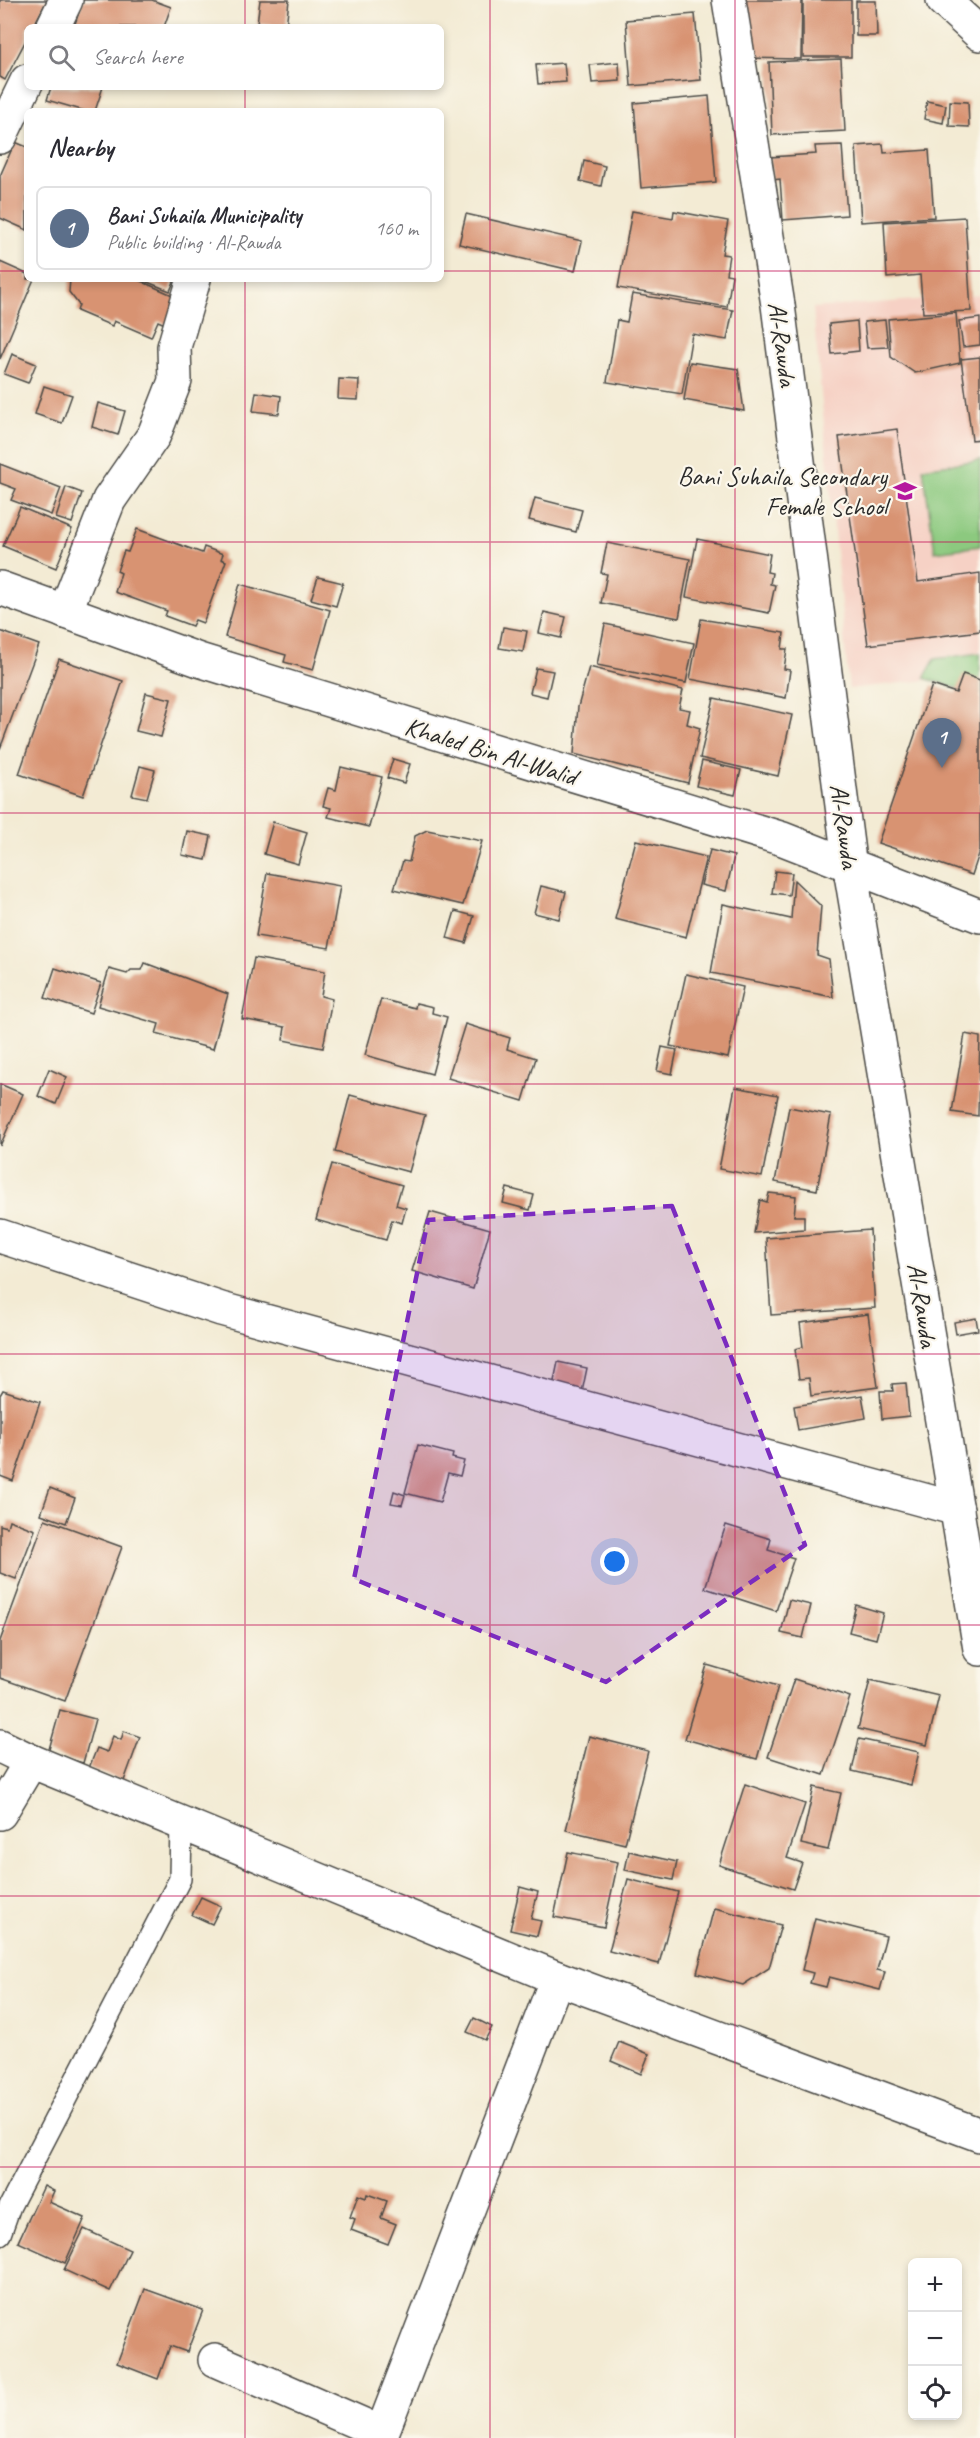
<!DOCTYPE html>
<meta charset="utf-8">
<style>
:root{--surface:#fff;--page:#f2f2f3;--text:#2b2b33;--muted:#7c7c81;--line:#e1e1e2;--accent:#b5179e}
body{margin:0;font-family:Caveat,sans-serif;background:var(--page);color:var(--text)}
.controls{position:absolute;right:18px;bottom:18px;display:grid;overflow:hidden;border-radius:9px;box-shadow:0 3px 9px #0003}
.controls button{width:54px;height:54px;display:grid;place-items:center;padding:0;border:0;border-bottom:2px solid var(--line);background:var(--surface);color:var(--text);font:30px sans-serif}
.you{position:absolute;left:615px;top:1562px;width:21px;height:21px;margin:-15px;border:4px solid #fff;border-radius:50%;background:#1a73e8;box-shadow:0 0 0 9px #1a73e833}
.badge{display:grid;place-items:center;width:39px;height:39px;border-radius:50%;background:var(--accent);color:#fff;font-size:20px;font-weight:700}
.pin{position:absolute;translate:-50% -50px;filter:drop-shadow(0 2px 3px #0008)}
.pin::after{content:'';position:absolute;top:32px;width:21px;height:18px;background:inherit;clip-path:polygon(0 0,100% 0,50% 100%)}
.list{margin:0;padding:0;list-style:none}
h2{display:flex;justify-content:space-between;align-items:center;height:78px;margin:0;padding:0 24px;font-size:26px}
h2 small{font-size:20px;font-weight:400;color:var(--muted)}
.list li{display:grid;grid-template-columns:39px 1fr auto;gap:18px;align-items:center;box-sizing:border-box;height:84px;margin:0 12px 12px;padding:0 12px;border:2px solid var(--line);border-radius:9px}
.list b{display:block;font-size:22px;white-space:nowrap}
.list p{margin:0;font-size:20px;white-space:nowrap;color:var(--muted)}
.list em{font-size:20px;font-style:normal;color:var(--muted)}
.icon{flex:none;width:33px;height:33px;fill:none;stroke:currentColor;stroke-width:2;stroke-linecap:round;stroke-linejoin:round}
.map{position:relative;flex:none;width:980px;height:2438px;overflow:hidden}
.search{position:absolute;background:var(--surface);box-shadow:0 3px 9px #0003;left:24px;top:24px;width:420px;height:66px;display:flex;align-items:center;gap:15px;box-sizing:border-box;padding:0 21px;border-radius:9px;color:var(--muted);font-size:22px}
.panel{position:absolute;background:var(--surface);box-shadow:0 3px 9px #0003;left:24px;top:108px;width:420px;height:174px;border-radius:9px}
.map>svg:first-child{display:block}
.built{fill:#f6d1c5}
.green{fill:#8cc97f;stroke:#5c7a55;stroke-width:1.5}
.building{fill:#d89372}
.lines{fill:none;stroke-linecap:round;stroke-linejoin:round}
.service-casing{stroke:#494844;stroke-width:24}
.minor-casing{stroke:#494844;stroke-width:36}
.tertiary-casing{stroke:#494844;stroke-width:36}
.service{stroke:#fff;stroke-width:21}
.minor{stroke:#fff;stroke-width:33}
.tertiary{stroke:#fff;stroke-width:33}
.marked{fill:#7b2cbf;fill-opacity:0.2;stroke:#7b2cbf;stroke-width:4.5;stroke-dasharray:12 8;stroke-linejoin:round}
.grid{fill:none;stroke:#c2185b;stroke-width:1.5;stroke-opacity:0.55}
.labels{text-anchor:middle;stroke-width:4.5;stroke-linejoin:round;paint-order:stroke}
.street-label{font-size:26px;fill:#2b2b2b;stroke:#fbf7ec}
.poi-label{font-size:26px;fill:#2b2b2b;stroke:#fbf7ec;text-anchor:end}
</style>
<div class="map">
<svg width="980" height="2438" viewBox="0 0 980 2438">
<rect width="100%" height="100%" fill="#fbf7ec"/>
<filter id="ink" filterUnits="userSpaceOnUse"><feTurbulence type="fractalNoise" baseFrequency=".0167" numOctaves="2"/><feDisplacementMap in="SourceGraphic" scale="12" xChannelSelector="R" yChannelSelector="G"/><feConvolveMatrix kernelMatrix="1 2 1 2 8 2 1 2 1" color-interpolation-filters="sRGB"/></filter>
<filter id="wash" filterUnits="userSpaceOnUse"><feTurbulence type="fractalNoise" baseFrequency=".008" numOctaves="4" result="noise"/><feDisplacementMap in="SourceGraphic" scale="24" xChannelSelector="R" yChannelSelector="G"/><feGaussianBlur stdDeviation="1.35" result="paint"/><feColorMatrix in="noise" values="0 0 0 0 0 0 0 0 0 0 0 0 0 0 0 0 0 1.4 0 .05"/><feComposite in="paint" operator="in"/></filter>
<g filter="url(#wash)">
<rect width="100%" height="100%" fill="#f3ebd4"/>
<path class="built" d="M980 295V674L849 689 813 308Z"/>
<g class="green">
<path d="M980 460V546L935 552 923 468Z"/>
<path d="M980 653V695L924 678 935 659Z"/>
</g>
<g id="blocks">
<g class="building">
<path d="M0 0H47L33 27H27V38L5 80 0 77Z"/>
<path d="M83 0H152L171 7 164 27H74Z"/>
<path d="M260 0H289L286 27 257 24Z"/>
<path d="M741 0H802L801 59 744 58Z"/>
<rect x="803" y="0" width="48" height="57"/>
<path d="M856 1H876L877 36H856Z"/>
<path d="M695 14 701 80 631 86 626 20Z"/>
<path d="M841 59 845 131 772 135 769 62Z"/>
<path d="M619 62 620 81 592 83 590 65Z"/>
<path d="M564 63 566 82 538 84 536 65Z"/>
<path d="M51 87H103L95 111H85L47 100Z"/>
<path d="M709 96 716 182 641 188 634 103Z"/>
<path d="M927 101 946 105 943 123 924 119Z"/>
<path d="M950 101 968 102 969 127 949 126Z"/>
<path d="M15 142 27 147V230L0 218V176Z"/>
<path d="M883 144 884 153 929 150 934 217 861 222 856 146Z"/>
<path d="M842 145 847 215 783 220 780 179 772 180 770 157 816 154 815 146Z"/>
<path d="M584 161 605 166 601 186 580 181Z"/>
<path d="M632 211 673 218 674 211 728 221 722 254 729 255 726 274 732 275 727 307 618 288Z"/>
<path d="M466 214 582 241 575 271 459 244Z"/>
<path d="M965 217 971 311 923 313 920 275 887 278 884 222Z"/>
<path d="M0 262 27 274V279H34L0 359Z"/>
<path d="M70 279H136L186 301 174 328 158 321 151 337 114 321 112 326 77 311 79 305 69 292Z"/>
<path d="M140 279H175L170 291Z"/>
<path d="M632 294 733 310 727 340 692 334 682 394 607 382 617 320 627 322Z"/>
<path d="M956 313 960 363 915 373 891 357 888 319Z"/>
<path d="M980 318V345L963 347 959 321Z"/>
<path d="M885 320 888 347 867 348 864 322Z"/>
<path d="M857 321 859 351 832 354 829 324Z"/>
<path d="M12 354 36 364 28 383 4 374Z"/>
<path d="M980 357V439L972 440 961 359Z"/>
<path d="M690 362 738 369 744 411 684 400Z"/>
<path d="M339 379 359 380 358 400 338 399Z"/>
<path d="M44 386 72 395 62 423 35 414Z"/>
<path d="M256 392 281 396 279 414 253 411Z"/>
<path d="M98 403 125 411 118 435 92 427Z"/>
<path d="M897 429 918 582 980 573V631L868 645 839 437Z"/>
<path d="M0 464 61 488 51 515 11 500 16 489 0 483Z"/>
<path d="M66 487 82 493 72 523 56 518Z"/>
<path d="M535 498 582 510 576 532 529 520Z"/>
<path d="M20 507 72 529 56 568 3 546Z"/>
<path d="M137 529 202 553 204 547 223 554 221 559 226 561 203 623 195 620 192 626 165 616 167 611 115 592 121 573 117 571 124 551 128 552Z"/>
<path d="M697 539 770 554 767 572 772 573 770 584 775 585 769 613 686 597Z"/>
<path d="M607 543 690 559 679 618 601 603 607 574 601 573Z"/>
<path d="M318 577 343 583 336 606 311 599Z"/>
<path d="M240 584 330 610 313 670 284 662 286 655 225 637Z"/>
<path d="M544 612 566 617 561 638 539 633Z"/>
<path d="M701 619 784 633 782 649H787L784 669 790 670 786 698 690 679Z"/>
<path d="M605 624 694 643 686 683 597 665Z"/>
<path d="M503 627 527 631 523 652 499 648Z"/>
<path d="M0 631 39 645 0 749Z"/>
<path d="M59 659 123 681 83 796 19 774Z"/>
<path d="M589 667 683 690 679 708 690 710 687 724 700 728 688 783 574 754 578 707Z"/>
<path d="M536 668 553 671 547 697 530 693Z"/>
<path d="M963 674 980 680V851L972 875 878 843 932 685 956 693Z"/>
<path d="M146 693 171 699 161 737 136 731Z"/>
<path d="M714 698 792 715 778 776 700 758Z"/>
<path d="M393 759 410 764 404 783 387 778Z"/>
<path d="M702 761 741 770 735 795 696 786Z"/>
<path d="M140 766 155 770 147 798 132 795Z"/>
<path d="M341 767 382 777 369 827 328 817 331 808 323 806 328 788 336 790Z"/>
<path d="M273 822 307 832 298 864 264 854Z"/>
<path d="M427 830 482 841 463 905 394 889 403 861 409 862 415 836Z"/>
<path d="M187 831 211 836 206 860 182 855Z"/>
<path d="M636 840 706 857 686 937 615 919Z"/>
<path d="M710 850 734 856 726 891 701 885Z"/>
<path d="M775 871 792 873 789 895 772 893Z"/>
<path d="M267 873 340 886 329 948 256 936Z"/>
<path d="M794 880 821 906 817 955 829 959 833 997 711 973 723 904 791 919Z"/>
<path d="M541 886 566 892 559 919 534 913Z"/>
<path d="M455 911 474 916 466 943 447 938Z"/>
<path d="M254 958 325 971 321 996 332 999 323 1048 283 1040 285 1027 242 1019Z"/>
<path d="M145 963 228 994 213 1049 156 1034 159 1024 98 1006 109 969 127 974 131 970H142Z"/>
<path d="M55 968 101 983 91 1013 45 998Z"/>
<path d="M686 974 743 987 728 1058 670 1046Z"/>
<path d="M381 999 415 1008 416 1003 433 1007 432 1013 447 1017 432 1074 365 1055Z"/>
<path d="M465 1024 510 1038 507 1049 536 1058 523 1101 448 1078Z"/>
<path d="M965 1034 980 1037 978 1116 952 1112Z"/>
<path d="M662 1047 677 1050 672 1074 657 1071Z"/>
<path d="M49 1069 67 1077 56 1104 38 1096Z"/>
<path d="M0 1084 23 1094 0 1146Z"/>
<path d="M735 1087 778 1095 762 1177 719 1169Z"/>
<path d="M350 1095 425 1115 409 1172 335 1152Z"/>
<path d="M789 1107 831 1115 817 1190 775 1182Z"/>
<path d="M332 1164 402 1185 396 1205 406 1208 402 1223 392 1220 386 1240 316 1220Z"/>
<path d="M507 1188 534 1195 530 1210 503 1203Z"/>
<path d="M769 1193 796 1196 794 1216H804V1229L754 1233 760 1200 767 1202Z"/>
<path d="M430 1212 490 1229 473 1289 412 1271Z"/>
<path d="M870 1230 875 1308 771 1315 766 1238Z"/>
<path d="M868 1314 878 1387 811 1396 809 1378 799 1379 795 1349 803 1347 800 1323Z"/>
<path d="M976 1318 978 1330 956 1334 954 1322Z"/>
<path d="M558 1362 587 1368 582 1392 553 1386Z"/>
<path d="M906 1383 909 1416 882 1419 880 1391H893L892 1384Z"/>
<path d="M3 1390 40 1402 13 1481 0 1476V1395Z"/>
<path d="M862 1395 866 1418 798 1430 794 1406Z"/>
<path d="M418 1445 453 1454 452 1458 464 1461 460 1476 448 1473 440 1502 405 1493Z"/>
<path d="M50 1488 75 1498 66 1523 41 1514Z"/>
<path d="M394 1491 405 1495 402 1505 391 1503Z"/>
<path d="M45 1519 122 1547 65 1701 0 1678V1641Z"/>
<path d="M9 1520 35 1530 16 1579 0 1573V1525L7 1527Z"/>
<path d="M726 1525 771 1539 768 1550 794 1558 776 1611 705 1588Z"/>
<path d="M789 1600 811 1605 803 1638 781 1633Z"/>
<path d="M856 1605 883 1613 876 1639 849 1632Z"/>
<path d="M707 1665 778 1686 757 1759 685 1739Z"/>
<path d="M794 1679 850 1697 824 1775 768 1757Z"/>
<path d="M870 1680 939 1696 927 1745 858 1729Z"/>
<path d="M60 1710 95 1719 83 1763 48 1753Z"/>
<path d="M124 1731 140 1737 124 1781 89 1768 97 1748 107 1752 113 1736 121 1740Z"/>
<path d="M589 1736 648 1751 625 1844 566 1830Z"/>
<path d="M859 1739 919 1752 911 1785 852 1771Z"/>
<path d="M745 1784 805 1804 787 1858 802 1863 793 1889 719 1865Z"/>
<path d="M814 1787 841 1793 828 1850 801 1844Z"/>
<path d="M629 1851 677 1862 673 1880 625 1870Z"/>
<path d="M568 1852 618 1862 604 1927 554 1917Z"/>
<path d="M628 1879 678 1892 659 1964 609 1951Z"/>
<path d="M520 1887 538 1892 531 1919 541 1921 537 1936 510 1930Z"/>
<path d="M201 1897 221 1906 212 1924 192 1915Z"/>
<path d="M714 1908 781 1925 769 1968 743 1985 697 1973Z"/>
<path d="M815 1918 886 1936 877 1970 885 1972 880 1990 829 1977 826 1987 810 1983 813 1973 802 1970Z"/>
<path d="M474 2018 492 2027 485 2040 467 2032Z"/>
<path d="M619 2042 649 2054 641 2074 611 2061Z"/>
<path d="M44 2186 54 2191 49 2202 85 2218 65 2263 18 2242Z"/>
<path d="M367 2194 387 2201 381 2218 396 2224 388 2244 351 2230 355 2219 350 2217 358 2195 366 2198Z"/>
<path d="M84 2229 130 2250 110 2291 64 2270Z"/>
<path d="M145 2289 203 2310 187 2352 170 2346 158 2379 117 2363Z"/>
</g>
</g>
</g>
<g filter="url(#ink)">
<use href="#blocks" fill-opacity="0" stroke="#494844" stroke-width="1.5"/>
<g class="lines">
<g class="service-casing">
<path id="service" d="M0 2234 10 2206 180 1879 181 1823"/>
</g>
<g class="minor-casing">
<g id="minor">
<path d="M729 0 778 305 850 868 980 1649"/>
<path d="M943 0 980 34"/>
<path d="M53 27 66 0"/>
<path d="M0 137 27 81"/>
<path d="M65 612 109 500 154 435 175 381 174 347 194 279"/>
<path d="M0 1236 221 1309 957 1509"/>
<path d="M0 1746 31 1761 557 1978 980 2135"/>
<path d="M0 1813 31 1761"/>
<path d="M215 2360 382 2433"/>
<path d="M380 2438 557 1978"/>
</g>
</g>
<g class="tertiary-casing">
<path id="tertiary" d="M0 588 199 660 783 839 980 916"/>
</g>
<use href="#service" class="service"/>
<use href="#minor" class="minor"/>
<use href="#tertiary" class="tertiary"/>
</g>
</g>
<path class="marked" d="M672 1206 805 1545 606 1682 354 1579 428 1220Z"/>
<path class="grid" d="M245 0V27M490 0V2438M735 0V2438M245 87V111M0 271H27M441 271H980M245 279V2438M0 542H980M0 813H980M0 1084H980M0 1354H980M0 1625H980M0 1896H980M0 2167H980"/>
<defs>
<g id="school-bare" transform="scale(1.8)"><path d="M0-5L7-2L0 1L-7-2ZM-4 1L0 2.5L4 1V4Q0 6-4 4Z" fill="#b5179e" stroke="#fbf7ec" stroke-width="2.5" paint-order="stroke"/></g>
</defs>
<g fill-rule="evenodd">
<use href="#school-bare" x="905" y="491"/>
</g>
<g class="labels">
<g class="street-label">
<text transform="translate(783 344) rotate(82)" y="9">Al-Rawda</text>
<text transform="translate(491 751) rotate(17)" y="9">Khaled Bin Al-Walid</text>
<text transform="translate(845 826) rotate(82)" y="9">Al-Rawda</text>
<text transform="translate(923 1305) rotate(81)" y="9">Al-Rawda</text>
</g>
<g class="poi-label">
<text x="887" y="485">Bani Suhaila Secondary<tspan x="887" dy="30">Female School</tspan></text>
</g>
</g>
</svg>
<div class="controls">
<button>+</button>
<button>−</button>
<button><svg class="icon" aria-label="locate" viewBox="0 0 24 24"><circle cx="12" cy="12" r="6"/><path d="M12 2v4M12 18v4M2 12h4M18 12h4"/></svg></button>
</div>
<div class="you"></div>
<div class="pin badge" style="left:942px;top:768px;background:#5c6f8a">1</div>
<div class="search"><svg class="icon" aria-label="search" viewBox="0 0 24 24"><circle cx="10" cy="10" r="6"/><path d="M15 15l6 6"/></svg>Search here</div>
<section class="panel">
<h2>Nearby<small></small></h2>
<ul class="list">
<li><span class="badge" style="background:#5c6f8a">1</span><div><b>Bani Suhaila Municipality</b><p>Public building · Al-Rawda</p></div><em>160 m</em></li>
</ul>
</section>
</div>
